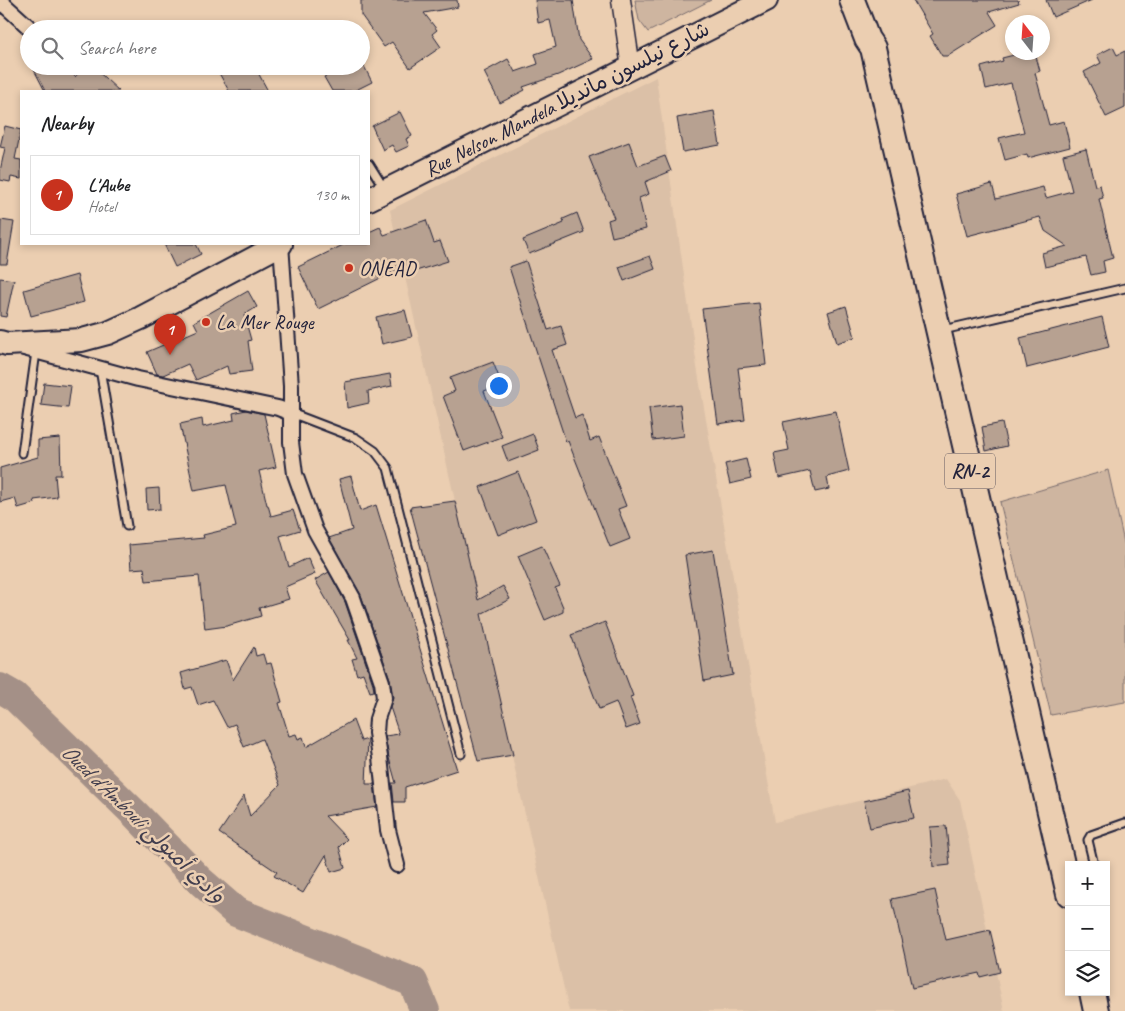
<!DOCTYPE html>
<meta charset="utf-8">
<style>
:root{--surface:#fff;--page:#f2f2f2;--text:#202124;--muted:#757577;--line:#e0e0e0;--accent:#c8321e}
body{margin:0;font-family:Caveat,"Playpen Sans Arabic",sans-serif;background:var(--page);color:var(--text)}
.controls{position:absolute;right:15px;bottom:15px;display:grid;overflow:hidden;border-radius:0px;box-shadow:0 2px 8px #0003}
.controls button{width:45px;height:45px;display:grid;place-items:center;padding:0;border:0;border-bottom:1px solid var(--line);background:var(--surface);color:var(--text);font:25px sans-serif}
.compass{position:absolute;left:1005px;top:15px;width:45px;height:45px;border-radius:50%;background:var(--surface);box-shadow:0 2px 8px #0003;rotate:343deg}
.you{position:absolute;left:498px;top:385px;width:18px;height:18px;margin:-12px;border:4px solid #fff;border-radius:50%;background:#1a73e8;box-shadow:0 0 0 8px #1a73e833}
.badge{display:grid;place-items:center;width:32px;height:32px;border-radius:50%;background:var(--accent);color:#fff;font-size:16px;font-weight:700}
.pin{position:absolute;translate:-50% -41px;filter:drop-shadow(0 1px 2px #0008)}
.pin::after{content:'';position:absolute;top:26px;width:18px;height:15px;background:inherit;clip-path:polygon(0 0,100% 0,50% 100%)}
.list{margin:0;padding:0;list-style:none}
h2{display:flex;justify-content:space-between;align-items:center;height:65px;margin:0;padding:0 20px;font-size:21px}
h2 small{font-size:16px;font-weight:400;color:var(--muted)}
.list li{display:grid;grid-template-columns:32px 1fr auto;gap:15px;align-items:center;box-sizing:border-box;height:80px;margin:0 10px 10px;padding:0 10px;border:1px solid var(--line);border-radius:0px}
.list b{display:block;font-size:19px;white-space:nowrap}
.list p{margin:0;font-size:16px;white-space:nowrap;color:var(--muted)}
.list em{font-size:16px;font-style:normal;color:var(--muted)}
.icon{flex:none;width:28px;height:28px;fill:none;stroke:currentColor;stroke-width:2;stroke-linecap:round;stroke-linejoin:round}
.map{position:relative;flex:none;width:1125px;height:1011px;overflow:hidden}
.search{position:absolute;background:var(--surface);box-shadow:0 2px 8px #0003;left:20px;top:20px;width:350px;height:55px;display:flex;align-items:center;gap:12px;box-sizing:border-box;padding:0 18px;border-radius:28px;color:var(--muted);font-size:19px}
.panel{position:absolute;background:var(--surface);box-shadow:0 2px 8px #0003;left:20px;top:90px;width:350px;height:155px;border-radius:0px}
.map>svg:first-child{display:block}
.built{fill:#dbc0a7}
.green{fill:#ceb5a0;stroke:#786c6e}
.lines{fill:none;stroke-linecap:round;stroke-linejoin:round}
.river{stroke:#a49087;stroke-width:30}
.building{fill:#b7a191;stroke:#22223b}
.service-casing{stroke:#22223b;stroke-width:11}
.minor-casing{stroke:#22223b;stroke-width:18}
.tertiary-casing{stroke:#22223b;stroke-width:21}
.primary-casing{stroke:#22223b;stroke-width:26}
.trunk-casing{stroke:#22223b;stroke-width:28}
.service{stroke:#ebceb1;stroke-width:7}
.minor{stroke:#ebceb1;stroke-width:14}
.tertiary{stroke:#ebceb1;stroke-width:18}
.primary{stroke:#ebceb1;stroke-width:22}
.trunk{stroke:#ebceb1;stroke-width:24}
.poi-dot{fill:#c8321e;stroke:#ebceb1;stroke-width:2}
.labels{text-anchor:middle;stroke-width:5;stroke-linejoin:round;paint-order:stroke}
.shield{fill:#ebceb1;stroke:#5e565e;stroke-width:1}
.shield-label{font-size:20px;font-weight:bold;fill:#22223b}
.street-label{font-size:21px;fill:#22223b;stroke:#ebceb1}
.poi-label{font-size:21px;fill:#22223b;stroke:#ebceb1;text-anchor:start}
.water-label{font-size:22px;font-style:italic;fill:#423e4e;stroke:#ebceb1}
</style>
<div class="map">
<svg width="1125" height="1011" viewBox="0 0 1125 1011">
<rect width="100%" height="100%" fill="#ebceb1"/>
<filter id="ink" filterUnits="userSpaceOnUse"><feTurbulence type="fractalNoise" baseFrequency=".02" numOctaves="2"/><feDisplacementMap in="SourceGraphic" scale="10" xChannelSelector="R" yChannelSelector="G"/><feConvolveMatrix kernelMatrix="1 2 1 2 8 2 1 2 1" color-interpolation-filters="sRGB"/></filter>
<g filter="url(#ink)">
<path class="built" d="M656 77 697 367 775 822 946 779 960 800 1004 1011H569L390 210Z"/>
<g class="green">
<path d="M635 0H711L648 32 639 20Z"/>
<path d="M1108 470 1125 547V702L1051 715 1000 502Z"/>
</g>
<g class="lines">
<path class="river" d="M0 688 14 696 135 814 198 879 236 912 413 982 425 1011"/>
</g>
<g class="building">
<path d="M361 0H457L458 7 424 13 437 30 432 34 441 47 410 68 392 42 384 47 361 15Z"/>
<path d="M535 0H573L579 40 593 59 558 75 523 87 525 90 500 103 484 72 508 59 515 72 538 64 535 54 556 47 550 20 538 23Z"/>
<path d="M913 0H1018L1019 3 989 12 997 25 948 56H942L930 36 933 34Z"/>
<path d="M1046 0H1092L1053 17Z"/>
<path d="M1113 47 1117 55 1125 51V108L1106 117 1084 72 1101 63 1097 55Z"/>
<path d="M1035 53 1040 71 1035 73 1049 125 1064 121 1070 147 1028 158 1027 154 1005 160 999 138 1024 132 1011 83 986 89 981 67 1003 61 1002 58 1018 54V57Z"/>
<path d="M32 66H71L75 77 85 66H92L119 91H45Z"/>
<path d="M215 66H243L246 72 255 67 268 91H229Z"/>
<path d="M346 66H364L372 82 354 91H332L324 77Z"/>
<path d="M714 111 720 145 683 152 677 118Z"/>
<path d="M400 112 412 136 406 139 409 146 396 152 392 145 383 150 372 126Z"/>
<path d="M5 126 21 130 15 159 21 160V179L11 177 10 182 0 180V171L5 148 0 147Z"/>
<path d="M629 142 638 166 665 156 671 171 645 182 649 194 639 198 646 229 612 237 608 220 614 218 589 157Z"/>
<path d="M1086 149 1095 186 1100 185 1103 198 1099 199 1113 258 1103 261 1105 272 1091 275 1086 257 1045 267 1042 253 1067 246 1045 231 1040 217 967 236 956 194 992 184 996 199 1043 187 1046 198 1072 191 1063 155Z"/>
<path d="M577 213 584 232 529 254 523 240 564 223 563 219Z"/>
<path d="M1 220 14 222 7 264H0Z"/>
<path d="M426 220 434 243 440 241 448 261 416 271 413 262 318 309 298 267 345 244H369V232L380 227 384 235Z"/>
<path d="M164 244H196L201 254 175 267Z"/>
<path d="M650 256 655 269 624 281 619 267Z"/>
<path d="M526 261 548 330 561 326 567 345 552 350 575 418 582 415 590 441 599 437 626 506 618 509 630 539 610 547 568 441 566 442 509 267Z"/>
<path d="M77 275 84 302 31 316 24 290Z"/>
<path d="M0 278 14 280 6 317 0 316Z"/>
<path d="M248 291 257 307 244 315 251 340 248 341 252 371 229 374 227 366 196 380 188 364 163 375 157 374 147 352 198 330 194 322Z"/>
<path d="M759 303 766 365 738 368 745 420 718 424 702 309Z"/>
<path d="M846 306 855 337 837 343 828 312Z"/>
<path d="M405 310 412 337 382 344 376 317Z"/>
<path d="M1102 317 1109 347 1027 368 1020 338Z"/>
<path d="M493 362 502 385 484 391 502 437 464 451 443 396 455 391 450 378Z"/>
<path d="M390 374 392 386 368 391 369 403 347 408 345 382Z"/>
<path d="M44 383 71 386 68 408 41 405Z"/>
<path d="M680 404 684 436 653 440 649 408Z"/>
<path d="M246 410 264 414 276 467 259 471 267 505H268L271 516 293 510 300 530 280 536 289 567 308 558 315 574 285 587 289 599 259 608 261 616 227 626 205 629 199 576 146 581 144 568 131 569 129 545 204 538 203 535 236 527 226 485 194 491 180 424 202 419 203 427 234 420 233 413Z"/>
<path d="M836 411 849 471 827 477 829 489 815 492 810 471 779 478 774 453 789 450 783 422Z"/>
<path d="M1002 423 1007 446 986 451 982 427Z"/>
<path d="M533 434 539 450 508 462 502 446Z"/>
<path d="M60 438 61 475H55L57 497 34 500 35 503 18 508 15 498 0 502V468L38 457V440Z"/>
<path d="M746 459 751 479 730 484 725 464Z"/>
<path d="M518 472 536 520 498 535 480 487Z"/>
<path d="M351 476 360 511 376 505 457 770 405 787V802H394L392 783H396L389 758 385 736 399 734 390 707 393 697 390 679 361 595 329 538 352 530 339 479Z"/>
<path d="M159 488 160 509 147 510 146 489Z"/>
<path d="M455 501 478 600 503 586 510 599 481 614 513 755 478 761 410 507Z"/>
<path d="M542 546 560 586 555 588 563 607V612L545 620 518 556Z"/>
<path d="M713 550 733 675 704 681 685 555Z"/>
<path d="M329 572 345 602 373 684 374 691 370 692 363 673 357 675 352 659 357 658 348 640H350L315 580Z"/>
<path d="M605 622 633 696 630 697 640 724 626 729 616 702 599 709 571 635Z"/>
<path d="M254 647 256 656 263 654 266 664 271 663 282 702 279 703 289 736 296 734 298 739 303 737 306 747 353 720 361 741 368 739 366 784H374L377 807 325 816 347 839 339 847 345 868 331 872 326 855 303 893 274 876 277 872 219 833 244 796 250 816 280 785 262 739 244 747 235 724 227 727 213 700 198 705 192 687 185 689 181 673 226 660 233 680Z"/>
<path d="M908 791 914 818 870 828 864 801Z"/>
<path d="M946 826 950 865 933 867 930 827Z"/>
<path d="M935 890 946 940 990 930 1000 972 980 977 979 973 912 988 892 899Z"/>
</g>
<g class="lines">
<g class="service-casing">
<g id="service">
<path d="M369 164 384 188"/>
<path d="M943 330 1125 288"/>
<path d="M100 369 127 526"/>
<path d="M291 413 356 438 375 451 388 468 461 754"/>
<path d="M22 453 36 352"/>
<path d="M1094 865 1088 840 1091 835 1125 823"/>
</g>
</g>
<g class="minor-casing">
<g id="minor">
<path d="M0 1 31 29"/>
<path d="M281 244 291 386V442L295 474 315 530 353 598 382 682 384 698 377 719 376 733 380 757 388 830 397 865"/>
<path d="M24 348 138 379 278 408 291 413"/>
</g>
</g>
<g class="tertiary-casing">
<path id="tertiary" d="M621 0 631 68"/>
</g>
<g class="primary-casing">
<g id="primary">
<path d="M369 199 766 0"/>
<path d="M0 342 7 344 82 340 108 333 141 318 281 244"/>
</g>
</g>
<g class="trunk-casing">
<g id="trunk">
<path d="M852 0 867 39 873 48 1069 894"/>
<path d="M1092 992 1096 1011"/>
</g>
</g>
<use href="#service" class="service"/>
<use href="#minor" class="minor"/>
<use href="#tertiary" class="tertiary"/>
<use href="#primary" class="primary"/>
<use href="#trunk" class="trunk"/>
</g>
</g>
<g class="poi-dot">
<circle cx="349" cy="268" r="5"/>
<circle cx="206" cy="322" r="5"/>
</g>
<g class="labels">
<rect class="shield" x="945" y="453.5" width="50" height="35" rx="4"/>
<g class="shield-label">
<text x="970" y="478">RN-2</text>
</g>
<g class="street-label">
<text transform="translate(567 99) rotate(-27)" y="7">Rue Nelson Mandela شارع نيلسون مانديلا</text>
</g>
<g class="poi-label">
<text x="359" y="275">ONEAD</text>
<text x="216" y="329">La Mer Rouge</text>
</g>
<g class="water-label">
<text transform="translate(144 823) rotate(44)" y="8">Oued d'Ambouli وادي أمبولي</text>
</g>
</g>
</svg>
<div class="controls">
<button>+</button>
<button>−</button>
<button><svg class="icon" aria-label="layers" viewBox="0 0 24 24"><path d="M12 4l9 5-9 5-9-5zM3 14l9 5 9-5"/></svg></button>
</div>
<svg class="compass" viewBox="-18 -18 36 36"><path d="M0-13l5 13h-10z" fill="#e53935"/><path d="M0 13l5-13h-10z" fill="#757577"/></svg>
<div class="you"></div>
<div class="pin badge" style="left:170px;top:355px">1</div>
<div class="search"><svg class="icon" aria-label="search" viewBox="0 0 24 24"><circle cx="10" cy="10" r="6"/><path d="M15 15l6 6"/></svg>Search here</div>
<section class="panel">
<h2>Nearby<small></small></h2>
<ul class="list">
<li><span class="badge">1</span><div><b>L'Aube</b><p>Hotel</p></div><em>130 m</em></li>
</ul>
</section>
</div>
